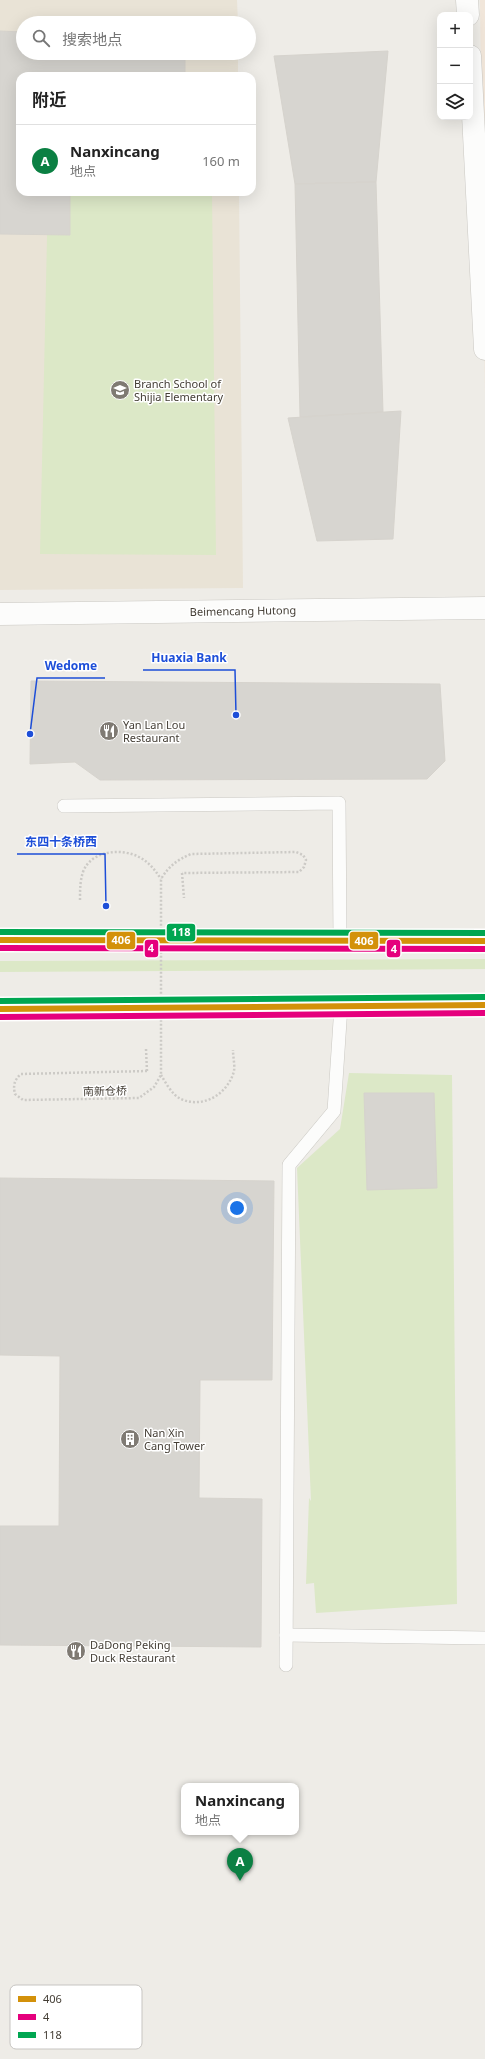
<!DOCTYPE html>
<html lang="zh">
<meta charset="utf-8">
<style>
:root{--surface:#fff;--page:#f6f6f6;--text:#222;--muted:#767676;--line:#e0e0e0;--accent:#0b8043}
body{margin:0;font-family:"Noto Sans","Noto Sans SC",sans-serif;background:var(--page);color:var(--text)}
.controls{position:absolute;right:12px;top:12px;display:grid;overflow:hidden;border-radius:8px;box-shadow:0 4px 16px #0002}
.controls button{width:36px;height:36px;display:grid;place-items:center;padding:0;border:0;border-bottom:1px solid var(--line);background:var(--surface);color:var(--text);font:20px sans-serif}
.you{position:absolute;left:237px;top:1208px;width:14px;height:14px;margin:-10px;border:3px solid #fff;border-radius:50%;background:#1a73e8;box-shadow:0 0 0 6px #1a73e833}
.badge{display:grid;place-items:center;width:26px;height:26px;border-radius:50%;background:var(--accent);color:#fff;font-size:13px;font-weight:700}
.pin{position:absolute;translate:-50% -33px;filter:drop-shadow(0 1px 2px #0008)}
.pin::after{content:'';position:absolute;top:21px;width:14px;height:12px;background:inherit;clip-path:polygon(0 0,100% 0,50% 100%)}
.popup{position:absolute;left:181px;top:1783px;width:118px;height:52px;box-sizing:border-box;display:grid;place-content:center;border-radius:8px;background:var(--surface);filter:drop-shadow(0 1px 3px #0005);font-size:13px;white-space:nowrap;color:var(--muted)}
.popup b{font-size:15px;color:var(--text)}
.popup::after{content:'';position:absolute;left:50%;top:100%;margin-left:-8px;border:8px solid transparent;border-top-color:var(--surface)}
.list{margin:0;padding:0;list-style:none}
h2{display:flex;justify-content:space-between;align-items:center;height:52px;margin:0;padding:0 16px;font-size:17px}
h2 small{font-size:13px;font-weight:400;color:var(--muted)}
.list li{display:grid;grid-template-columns:26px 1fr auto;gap:12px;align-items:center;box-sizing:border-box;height:72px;padding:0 16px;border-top:1px solid var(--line)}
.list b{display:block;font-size:15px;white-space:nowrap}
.list p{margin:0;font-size:13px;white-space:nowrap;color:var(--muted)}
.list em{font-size:13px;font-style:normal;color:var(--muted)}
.icon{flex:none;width:22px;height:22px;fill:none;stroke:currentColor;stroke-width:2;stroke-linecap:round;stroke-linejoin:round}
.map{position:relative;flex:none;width:485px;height:2059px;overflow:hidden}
.search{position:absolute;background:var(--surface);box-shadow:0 4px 16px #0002;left:16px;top:16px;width:240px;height:44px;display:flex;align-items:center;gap:10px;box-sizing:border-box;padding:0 14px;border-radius:22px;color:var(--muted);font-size:15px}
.panel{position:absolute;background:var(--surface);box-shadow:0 4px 16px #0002;left:16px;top:72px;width:240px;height:124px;border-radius:12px}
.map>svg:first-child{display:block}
.commercial{fill:#f1e6da}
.education{fill:#e9e3d6}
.green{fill:#dce8c7}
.building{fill:#d7d5d0;stroke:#d6d3cd}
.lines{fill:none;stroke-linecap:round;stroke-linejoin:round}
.lane-casing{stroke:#cac8c3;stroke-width:14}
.street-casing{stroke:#cac8c3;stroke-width:23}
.primary-casing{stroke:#d0c7b5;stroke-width:23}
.path{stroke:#cccac6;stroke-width:2.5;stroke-dasharray:2 2;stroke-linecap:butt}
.lane{stroke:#fcfcfb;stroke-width:13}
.street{stroke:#fcfcfb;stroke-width:22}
.primary{stroke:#f0ebe2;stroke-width:22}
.path-bridge{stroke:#cccac6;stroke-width:2.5;stroke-dasharray:2 2;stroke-linecap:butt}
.bus-1-casing{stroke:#fff;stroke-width:9}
.bus-2-casing{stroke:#fff;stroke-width:9}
.bus-3-casing{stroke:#fff;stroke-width:9}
.bus-1{stroke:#d3910a;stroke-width:6}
.bus-2{stroke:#e5007d;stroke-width:6}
.bus-3{stroke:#00a651;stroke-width:6}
.labels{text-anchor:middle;stroke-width:3;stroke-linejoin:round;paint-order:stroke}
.poi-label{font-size:11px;fill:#433d34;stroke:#fff;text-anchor:start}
.street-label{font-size:11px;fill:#433d34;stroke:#fff}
.key{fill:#fff;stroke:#c7c5c2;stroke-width:1}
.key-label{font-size:11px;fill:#433d34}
.leader{fill:none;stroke:#1d4ed8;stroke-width:1.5}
.callout-dot{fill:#1d4ed8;stroke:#fff;stroke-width:1.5}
.callout-label{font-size:12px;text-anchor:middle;font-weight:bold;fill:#1d4ed8;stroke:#fff;stroke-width:3;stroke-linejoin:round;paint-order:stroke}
.line-badge{stroke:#fff;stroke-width:1.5}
.badge-label{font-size:11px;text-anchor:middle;font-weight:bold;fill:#fff}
</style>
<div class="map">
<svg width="485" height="2059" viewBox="0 0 485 2059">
<rect width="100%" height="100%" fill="#eeece7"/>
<path class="commercial" d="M480 0H485V394Z"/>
<path class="education" d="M0 0H237L238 23H23V53H238V76H20V192H239L243 588 0 590Z"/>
<g class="green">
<path d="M48 192H212L216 555 40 554Z"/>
<path d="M485 959V969L0 972V961Z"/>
<path d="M349 1073 452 1075 457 1604 316 1613 314 1583 306 1584 309 1498 311 1501 297 1168 340 1129Z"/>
</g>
<g class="building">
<path d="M0 31 23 32V53H185V76H20V192H70V235L0 234Z"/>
<path d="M388 51 376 182 295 184 274 56Z"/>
<path d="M376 182 383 412 300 417 295 184Z"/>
<path d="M401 411 393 539 317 541 288 418Z"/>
<path d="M31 681 440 684 445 761 427 779 100 780 75 762 30 764Z"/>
<path d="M364 1093H434L437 1188 367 1190Z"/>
<path d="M0 1178 274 1181 272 1380H200L199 1498 262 1499 261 1647 0 1645V1526H59L60 1356 0 1355Z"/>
</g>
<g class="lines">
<g class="lane-casing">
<g id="lane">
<path d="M64 806 339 803 340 941"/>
<path d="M286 1635 485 1638"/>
<path d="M286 1665 289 1165 334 1111 341 1006"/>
</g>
</g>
<g class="street-casing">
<g id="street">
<path d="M467 0 468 15"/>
<path d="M470 56 485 349"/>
<path d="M0 614 485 608"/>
</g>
</g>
<g class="primary-casing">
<g id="primary">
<path d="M0 940 485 941"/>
<path d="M0 1009 485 1005"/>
</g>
</g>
<g class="path">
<path d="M182 873 184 898"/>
<path d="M80 900C80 890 80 881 83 872 91 850 122 848 139 857 149 862 155 870 161 879"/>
<path d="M146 1049 147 1071"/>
<path d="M161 1075C166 1083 172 1095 181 1099 203 1109 228 1094 234 1071 235 1065 233 1057 233 1050"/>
</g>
<use href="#lane" class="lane"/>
<use href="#street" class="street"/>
<use href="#primary" class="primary"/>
<path class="path-bridge" d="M147 1071 21 1074C14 1080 13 1086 15 1094L23 1100 139 1098 154 1087 161 1075V879C169 866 177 860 191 854L296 852 303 855 306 860 304 867 299 872 182 873"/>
<g class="bus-1-casing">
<g id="bus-1">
<path d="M0 940 485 941"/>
<path d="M0 1009 485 1005"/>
</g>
</g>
<g class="bus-2-casing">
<g id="bus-2">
<path d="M0 948 485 949"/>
<path d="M0 1017 485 1013"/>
</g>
</g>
<g class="bus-3-casing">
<g id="bus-3">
<path d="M0 932 485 933"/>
<path d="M0 1001 485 997"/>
</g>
</g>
<use href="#bus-1" class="bus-1"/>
<use href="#bus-2" class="bus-2"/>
<use href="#bus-3" class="bus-3"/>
</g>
<defs>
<g id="school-disc" transform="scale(1)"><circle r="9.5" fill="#7f7a73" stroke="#fff"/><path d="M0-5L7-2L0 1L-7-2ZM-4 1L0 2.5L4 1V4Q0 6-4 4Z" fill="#fff"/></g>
<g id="restaurant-disc" transform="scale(1)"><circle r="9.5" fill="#7f7a73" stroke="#fff"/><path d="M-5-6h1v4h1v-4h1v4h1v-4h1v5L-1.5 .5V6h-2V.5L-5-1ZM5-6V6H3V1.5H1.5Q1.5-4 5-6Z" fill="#fff"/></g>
<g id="building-disc" transform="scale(1)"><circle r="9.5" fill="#7f7a73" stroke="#fff"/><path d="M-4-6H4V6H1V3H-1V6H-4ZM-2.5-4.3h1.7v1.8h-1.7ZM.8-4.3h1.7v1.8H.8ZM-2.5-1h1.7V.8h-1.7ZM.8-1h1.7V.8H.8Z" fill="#fff"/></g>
</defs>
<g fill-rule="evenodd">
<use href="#school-disc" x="120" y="390"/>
<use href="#restaurant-disc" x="109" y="731"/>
<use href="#building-disc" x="130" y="1439"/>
<use href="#restaurant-disc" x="76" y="1651"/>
</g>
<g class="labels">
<g class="poi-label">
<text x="134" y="388">Branch School of<tspan x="134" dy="13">Shijia Elementary</tspan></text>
<text x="123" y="729">Yan Lan Lou<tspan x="123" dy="13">Restaurant</tspan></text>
<text x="144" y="1437">Nan Xin<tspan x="144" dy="13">Cang Tower</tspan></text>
<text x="90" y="1649">DaDong Peking<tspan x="90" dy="13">Duck Restaurant</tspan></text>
</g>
<g class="street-label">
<text transform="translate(243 611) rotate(-1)" y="4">Beimencang Hutong</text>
<text transform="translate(105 1091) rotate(-1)" y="4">南新仓桥</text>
</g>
</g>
<rect x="10" y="1985" width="132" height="64" rx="6" class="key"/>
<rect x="18" y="1996" width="18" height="6" fill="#d3910a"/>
<rect x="18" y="2014" width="18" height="6" fill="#e5007d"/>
<rect x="18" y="2032" width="18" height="6" fill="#00a651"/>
<g class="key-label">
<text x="43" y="2003">406</text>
<text x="43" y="2021">4</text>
<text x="43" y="2039">118</text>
</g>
<path class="leader" d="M236 715L235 670H143M30 734L37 678H105M106 906L105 854H17"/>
<g class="callout-dot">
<circle cx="236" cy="715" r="4"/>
<circle cx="30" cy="734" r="4"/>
<circle cx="106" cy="906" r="4"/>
</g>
<g class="callout-label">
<text x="189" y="662">Huaxia Bank</text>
<text x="71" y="670">Wedome</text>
<text x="61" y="846">东四十条桥西</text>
</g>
<g class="line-badge">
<rect x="166" y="923" width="30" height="19" rx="4" fill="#00a651"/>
<rect x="106" y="931" width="30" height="19" rx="4" fill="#d3910a"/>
<rect x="349" y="931" width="30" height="19" rx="4" fill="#d3910a"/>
<rect x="144" y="939" width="15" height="19" rx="4" fill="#e5007d"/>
<rect x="386" y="939" width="15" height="19" rx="4" fill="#e5007d"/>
</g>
<g class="badge-label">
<text x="181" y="936">118</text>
<text x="121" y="944">406</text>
<text x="364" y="945">406</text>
<text x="151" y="952">4</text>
<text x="394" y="953">4</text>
</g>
</svg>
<div class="controls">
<button>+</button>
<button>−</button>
<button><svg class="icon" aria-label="layers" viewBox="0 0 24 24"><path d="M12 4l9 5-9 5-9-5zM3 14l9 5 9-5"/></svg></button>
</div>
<div class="you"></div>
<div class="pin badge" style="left:240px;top:1881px">A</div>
<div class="popup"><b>Nanxincang</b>地点</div>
<div class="search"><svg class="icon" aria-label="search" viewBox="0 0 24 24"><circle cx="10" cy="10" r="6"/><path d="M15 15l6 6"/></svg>搜索地点</div>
<section class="panel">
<h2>附近<small></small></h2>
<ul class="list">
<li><span class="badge">A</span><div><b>Nanxincang</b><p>地点</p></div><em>160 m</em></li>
</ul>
</section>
</div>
